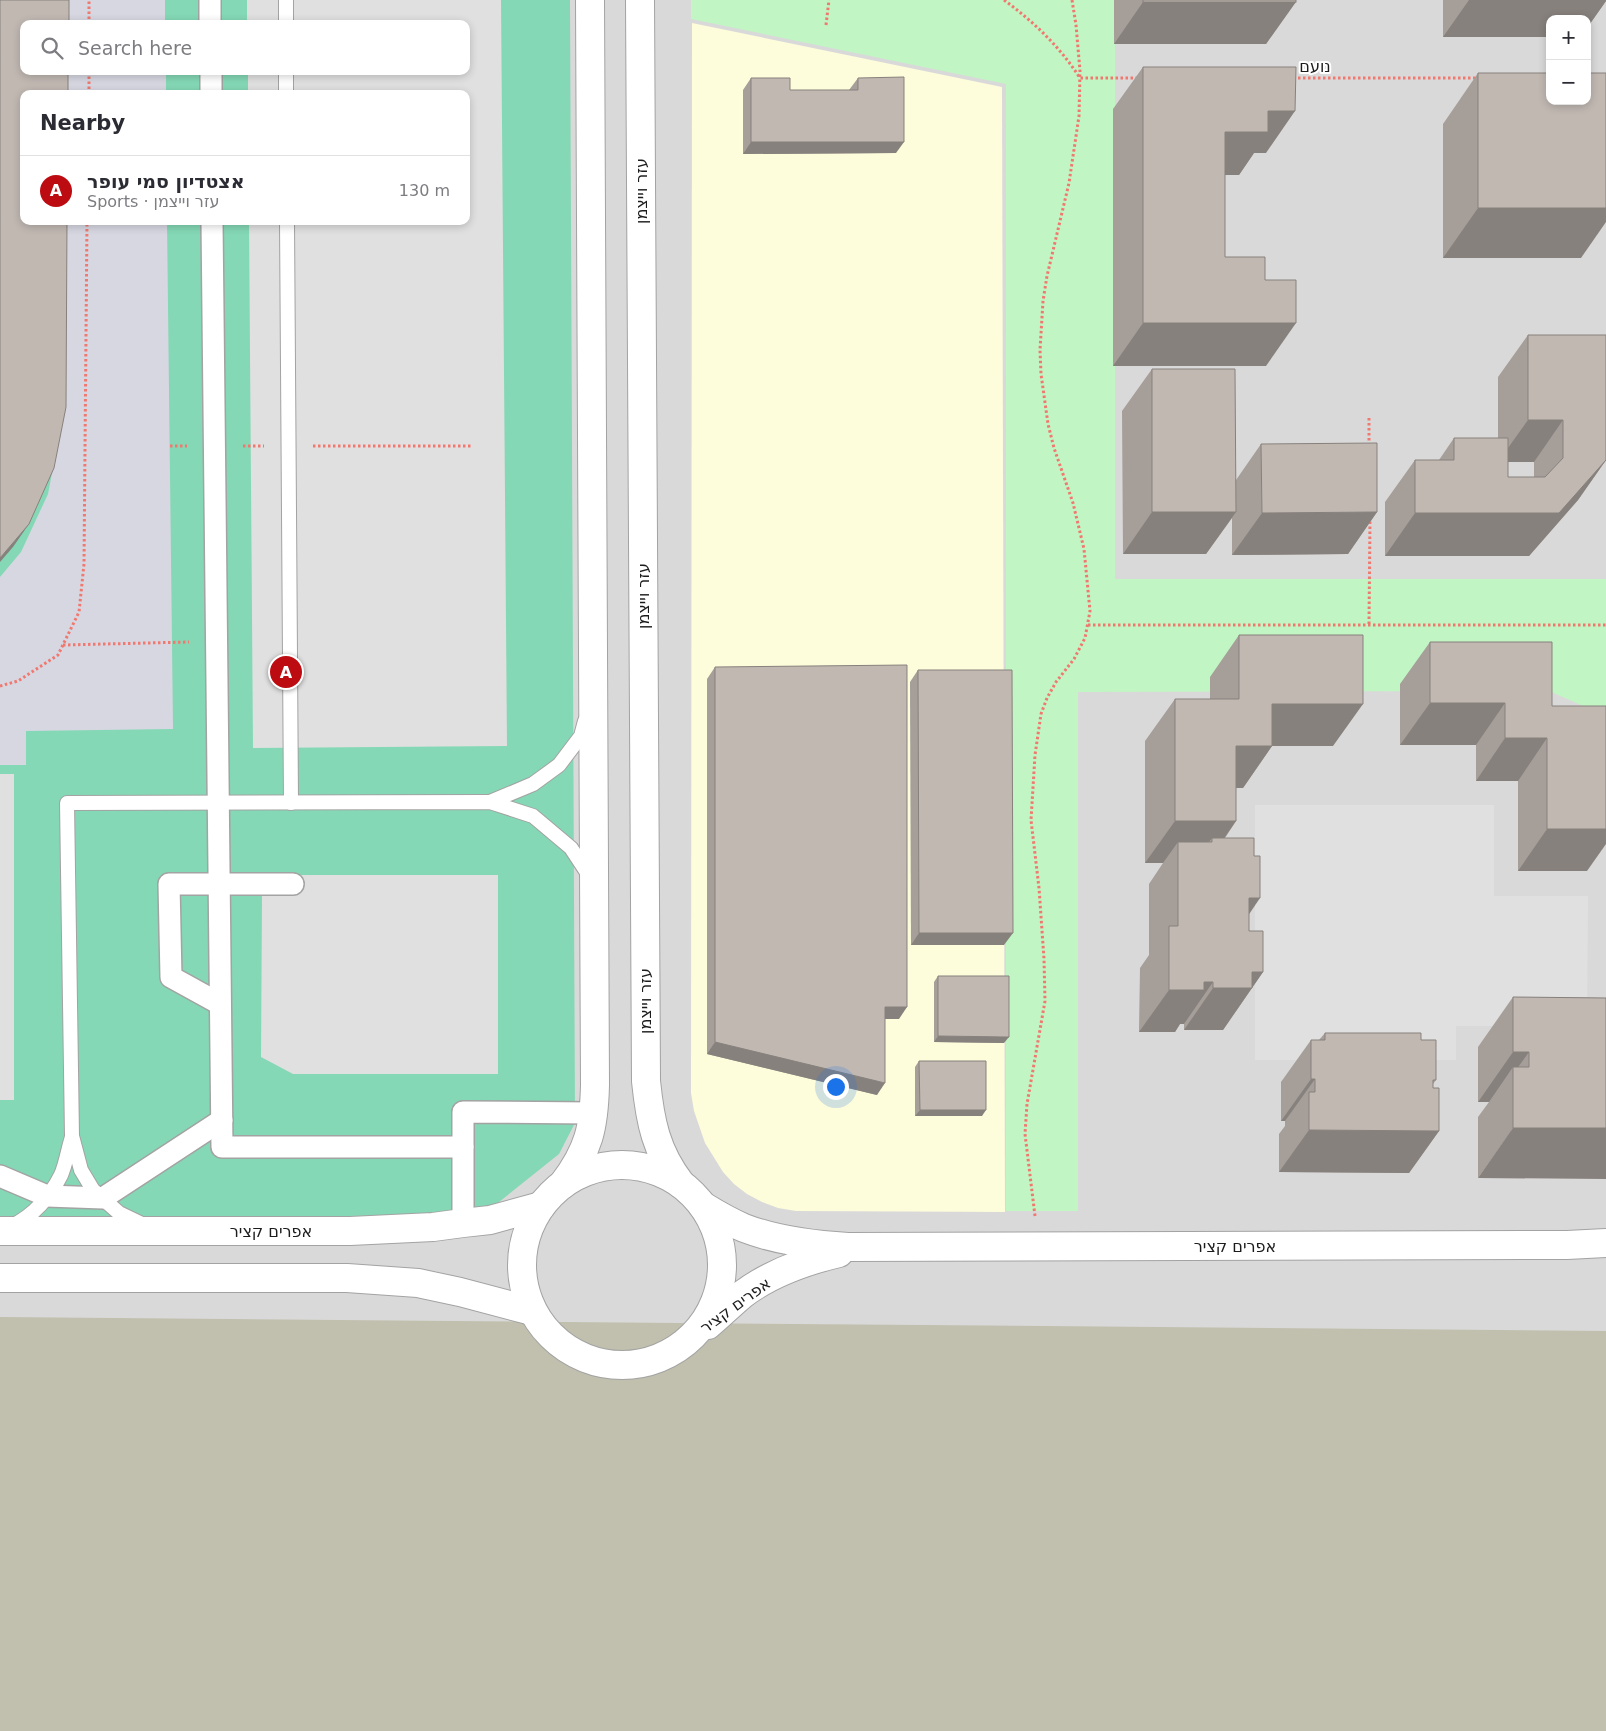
<!DOCTYPE html>
<meta charset="utf-8">
<style>
:root{--surface:#fff;--page:#f7f7f7;--text:#2b2b33;--muted:#7c7c81;--line:#e1e1e2;--accent:#bc0c12}
body{margin:0;font-family:"DejaVu Sans",Heebo,sans-serif;background:var(--page);color:var(--text)}
.controls{position:absolute;right:15px;top:15px;display:grid;overflow:hidden;border-radius:10px;box-shadow:0 2px 8px #0003}
.controls button{width:45px;height:45px;display:grid;place-items:center;padding:0;border:0;border-bottom:1px solid var(--line);background:var(--surface);color:var(--text);font:25px sans-serif}
.you{position:absolute;left:835px;top:1086px;width:18px;height:18px;margin:-12px;border:4px solid #fff;border-radius:50%;background:#1a73e8;box-shadow:0 0 0 8px #1a73e833}
.badge{display:grid;place-items:center;width:32px;height:32px;border-radius:50%;background:var(--accent);color:#fff;font-size:16px;font-weight:700}
.pin{position:absolute;translate:-50% -50%;border:2px solid #fff;box-shadow:0 1px 5px #0006}
.list{margin:0;padding:0;list-style:none}
h2{display:flex;justify-content:space-between;align-items:center;height:65px;margin:0;padding:0 20px;font-size:21px}
h2 small{font-size:16px;font-weight:400;color:var(--muted)}
.list li{display:grid;grid-template-columns:32px 1fr auto;gap:15px;align-items:center;box-sizing:border-box;height:70px;padding:0 20px;border-top:1px solid var(--line)}
.list b{display:block;font-size:19px;white-space:nowrap}
.list p{margin:0;font-size:16px;white-space:nowrap;color:var(--muted)}
.list em{font-size:16px;font-style:normal;color:var(--muted)}
.icon{flex:none;width:28px;height:28px;fill:none;stroke:currentColor;stroke-width:2;stroke-linecap:round;stroke-linejoin:round}
.map{position:relative;flex:none;width:1606px;height:1731px;overflow:hidden}
.search{position:absolute;background:var(--surface);box-shadow:0 2px 8px #0003;left:20px;top:20px;width:450px;height:55px;display:flex;align-items:center;gap:12px;box-sizing:border-box;padding:0 18px;border-radius:10px;color:var(--muted);font-size:19px}
.panel{position:absolute;background:var(--surface);box-shadow:0 2px 8px #0003;left:20px;top:90px;width:450px;height:135px;border-radius:10px}
.map>svg:first-child{display:block}
.residential{fill:#dad9d9;fill-rule:evenodd}
.education{fill:#fdfcdb}
.construction{fill:#c1c0ae}
.park{fill:#c1f5c3}
.pitch{fill:#84d8b5;fill-rule:evenodd}
.parking{fill:#e0e0e0}
.plaza{fill:#d7d7e2}
.lines{fill:none;stroke-linecap:round;stroke-linejoin:round}
.service-casing{stroke:#a3a3a3;stroke-width:16}
.pedestrian-casing{stroke:#a3a3a3;stroke-width:24}
.minor-casing{stroke:#a3a3a3;stroke-width:30}
.path{stroke:#f1786f;stroke-width:3;stroke-dasharray:2.5 2.5;stroke-linecap:butt}
.service{stroke:#fff;stroke-width:14}
.pedestrian{stroke:#fff;stroke-width:21}
.minor{stroke:#fff;stroke-width:28}
.wall{fill:#a69e99;fill-rule:evenodd}
.shaded-wall{fill:#87817d}
.building{fill:#c1b8b2;stroke:#87817d}
.labels{text-anchor:middle;stroke-width:4;stroke-linejoin:round;paint-order:stroke}
.street-label{font-size:16px;fill:#1c1c1c;stroke:#fff}
</style>
<div class="map">
<svg width="1606" height="1731" viewBox="0 0 1606 1731">
<rect width="100%" height="100%" fill="#ede9e2"/>
<path class="residential" d="M0 0H1606V1731H0ZM1550 19H1587V101H1550ZM24 24H466V71H24ZM24 94H466V221H24Z"/>
<path class="education" d="M692 23 1002 87 1005 1212 796 1211 778 1208 762 1202 747 1194 734 1184 723 1172 705 1143 694 1111 691 1093Z"/>
<path class="construction" d="M0 1317 1606 1331V1731H0Z"/>
<path class="park" d="M691 0H1115V579H1606V716L1549 691 1078 692V1211H1006V84L691 19Z"/>
<path class="pitch" d="M0 0H570L575 1123 559 1154 494 1206 438 1215 0 1220ZM24 24H466V71H24ZM24 94H466V221H24Z"/>
<g class="parking">
<path d="M247 0H501L507 746 253 748 249 221H466V94H248V71H466V24H247Z"/>
<rect x="0" y="774" width="14" height="326"/>
<path d="M1255 805H1494V896H1588L1587 1026H1456V1060H1255Z"/>
<path d="M293 875H498V1074H293L261 1057 262 894Z"/>
</g>
<g class="plaza">
<rect x="63" y="0" width="102" height="24"/>
<rect x="63" y="71" width="103" height="23"/>
<path d="M62 221H167L173 729 26 731V765H0V577L21 552 48 494 60 431Z"/>
</g>
<g class="lines">
<g class="service-casing">
<g id="service">
<path d="M286 0V24"/>
<path d="M286 71V94"/>
<path d="M287 221 291 803"/>
<path d="M490 802 533 784 559 765 581 736 585 721"/>
<path d="M144 1225 119 1213 93 1190 81 1170 72 1136 67 803 490 802 533 816 571 848 590 877"/>
<path d="M12 1226C34 1215 50 1197 61 1175 66 1164 68 1149 72 1137"/>
</g>
</g>
<g class="pedestrian-casing">
<g id="pedestrian">
<path d="M210 0V24"/>
<path d="M211 71V94"/>
<path d="M212 221 222 1147H463"/>
<path d="M220 1004 171 977 169 884H293"/>
<path d="M0 1176 47 1196 103 1198 222 1120"/>
<path d="M463 1223V1112L593 1113"/>
</g>
</g>
<g class="minor-casing">
<g id="minor">
<path d="M640 0 646 1081C650 1121 656 1152 681 1184"/>
<circle cx="622" cy="1265" r="100"/>
<path d="M563 1184C589 1150 594 1127 595 1085L590 0"/>
<path d="M703 1206C716 1214 730 1222 744 1228 778 1241 813 1245 848 1247L1567 1245 1606 1243"/>
<path d="M0 1231H350L433 1227 463 1223 490 1220 541 1206"/>
<path d="M0 1278H347L418 1283 460 1292 532 1311"/>
<path d="M708 1325C720 1315 731 1304 743 1294 771 1273 805 1261 839 1253"/>
</g>
</g>
<g class="path">
<path d="M1004 0C1034 22 1060 47 1080 78H1137"/>
<path d="M89 24V0"/>
<path d="M826 25 829 0"/>
<path d="M1293 78H1477"/>
<path d="M89 94V71"/>
<path d="M466 104H470"/>
<path d="M1369 418V445"/>
<path d="M170 446H187"/>
<path d="M243 446H264"/>
<path d="M313 446H472"/>
<path d="M1369 624 1370 519"/>
<path d="M1088 625H1606"/>
<path d="M63 645 189 642"/>
<path d="M0 686 18 681 58 655 79 612 84 564 87 221"/>
<path d="M1035 1216 1025 1134 1027 1104 1045 1001 1044 959 1039 888 1031 820 1035 755 1041 714 1047 698 1056 682 1074 659 1085 638 1090 611 1084 549 1073 503 1054 448 1048 424 1041 374 1040 350 1043 301 1047 276 1069 183 1079 116 1080 71 1076 25 1072 0"/>
</g>
<use href="#service" class="service"/>
<use href="#pedestrian" class="pedestrian"/>
<use href="#minor" class="minor"/>
</g>
<g class="wall">
<path d="M1114 0H1296L1266 44H1114Z"/>
<path d="M1443 0H1606V1L1587 28V19L1550 37H1443Z"/>
<path d="M1143 67 1266 153H1254L1239 175H1225V257L1266 366H1113V109Z"/>
<path d="M1478 73 1581 258H1443V124Z"/>
<path d="M751 78 790 90H849L858 78 896 153 743 154V90Z"/>
<path d="M1528 335 1606 460 1578 500 1529 556H1385V502L1415 460H1439L1454 438H1498V377ZM1508 462H1534V477H1508Z"/>
<path d="M1152 369 1236 480 1261 444 1377 512 1348 554 1232 555V518L1206 554H1123L1122 411Z"/>
<path d="M1239 635 1333 746H1272L1243 788H1236V821L1225 838 1249 915V931L1263 972 1223 1030H1184V1024H1180L1175 1032H1139L1140 968 1149 955V884L1163 863H1145V741L1175 699H1210V677Z"/>
<path d="M1430 642 1552 706 1587 871H1518V781H1476V745H1400V684Z"/>
<path d="M715 667 899 1019H885L877 1095 707 1054V679Z"/>
<path d="M918 670 1004 945H911L910 682Z"/>
<path d="M938 976 1004 1043 934 1042V982Z"/>
<path d="M1513 997 1606 998 1478 1178V1117L1489 1102H1478V1047Z"/>
<path d="M1325 1033 1421 1040 1436 1080 1433 1084V1088L1439 1131 1409 1173 1279 1172V1134L1285 1126V1121H1281V1082L1311 1040H1319Z"/>
<path d="M919 1061 982 1116H915V1067Z"/>
</g>
<g class="shaded-wall">
<path d="M1469 0H1606V1L1587 28V19H1550V37H1443Z"/>
<path d="M1143 2H1296L1266 44H1114Z"/>
<path d="M1268 111H1295L1266 153H1254L1239 175H1195L1225 132Z"/>
<path d="M751 142H904L896 153 743 154Z"/>
<path d="M1478 208H1606V222L1581 258H1443Z"/>
<path d="M1143 323H1296L1266 366H1113Z"/>
<path d="M1528 420H1563L1534 462H1498Z"/>
<path d="M1606 460 1578 500 1529 556H1385L1415 513Z"/>
<path d="M1152 512H1236L1206 554H1123Z"/>
<path d="M1377 512 1348 554 1232 555 1262 513Z"/>
<path d="M29 524 13 547 0 562V558Z"/>
<path d="M1430 703H1505L1476 745H1400Z"/>
<path d="M1272 704H1363L1333 746H1272L1243 788H1207L1236 746Z"/>
<path d="M1505 738H1547L1518 781H1476Z"/>
<path d="M1175 821H1236L1207 863 1212 842V838L1194 863 1178 842 1163 863H1145Z"/>
<path d="M1547 829H1606V844L1587 871H1518Z"/>
<path d="M1249 898H1260L1231 941Z"/>
<path d="M919 933H1013L1004 945H911Z"/>
<path d="M1252 972H1263L1223 1030H1184L1213 988Z"/>
<path d="M1204 982H1213L1184 1024H1180L1175 1032H1139L1169 990Z"/>
<path d="M885 1007H907L899 1019H877Z"/>
<path d="M938 1036 1009 1037 1004 1043 934 1042Z"/>
<path d="M715 1042 885 1083 877 1095 707 1054Z"/>
<path d="M1513 1052H1529L1513 1074V1067L1489 1102H1478Z"/>
<path d="M1311 1079H1315L1285 1121H1281Z"/>
<path d="M920 1110H986L982 1116H915Z"/>
<path d="M1513 1128H1606V1179L1478 1178Z"/>
<path d="M1309 1130 1439 1131 1409 1173 1279 1172Z"/>
</g>
<g class="building">
<path d="M0 0H69V24H24V71H68V94H24V221H67L66 407 54 468 29 524 0 558Z"/>
<rect x="1143" y="0" width="153" height="2"/>
<path d="M1143 67H1296L1295 111H1268V132H1225V257H1265V280H1296V323H1143Z"/>
<path d="M1478 73H1550V101H1587V73H1606V208H1478Z"/>
<path d="M904 77V142H751V78H790V90H858V78Z"/>
<path d="M1528 335H1606V460L1559 513H1415V460H1454V438H1508V477H1545L1563 458V420H1528Z"/>
<path d="M1152 369H1235L1236 512H1152Z"/>
<path d="M1377 443V512L1262 513 1261 444Z"/>
<path d="M1239 635H1363V704H1272V746H1236V821H1175V699H1239Z"/>
<path d="M1430 642H1552V706H1606V829H1547V738H1505V703H1430Z"/>
<path d="M907 665V1007H885V1083L715 1042V667Z"/>
<path d="M918 670H1012L1013 933H919Z"/>
<path d="M1212 838H1254V856H1260V898H1249V931H1263V972H1252V988H1213V982H1204V990H1169V926H1178V842H1212Z"/>
<path d="M938 976H1009V1037L938 1036Z"/>
<path d="M1513 997 1606 998V1128H1513V1067H1529V1052H1513Z"/>
<path d="M1325 1033H1421V1040H1436V1080H1433V1088H1439V1131L1309 1130V1092H1315V1079H1311V1040H1325Z"/>
<path d="M919 1061H986V1110H920Z"/>
</g>
<g class="labels">
<g class="street-label">
<text x="1315" y="72">נועם</text>
<text transform="translate(641 191) rotate(-90)" y="6">עזר וייצמן</text>
<text transform="translate(643 596) rotate(-90)" y="6">עזר וייצמן</text>
<text transform="translate(645 1001) rotate(-90)" y="6">עזר וייצמן</text>
<text x="271" y="1237">אפרים קציר</text>
<text x="1235" y="1252">אפרים קציר</text>
<text transform="translate(735 1305) rotate(-36)" y="6">אפרים קציר</text>
</g>
</g>
</svg>
<div class="controls">
<button>+</button>
<button>−</button>
</div>
<div class="you"></div>
<div class="pin badge" style="left:286px;top:672px">A</div>
<div class="search"><svg class="icon" aria-label="search" viewBox="0 0 24 24"><circle cx="10" cy="10" r="6"/><path d="M15 15l6 6"/></svg>Search here</div>
<section class="panel">
<h2>Nearby<small></small></h2>
<ul class="list">
<li><span class="badge">A</span><div><b>אצטדיון סמי עופר</b><p>Sports · עזר וייצמן</p></div><em>130 m</em></li>
</ul>
</section>
</div>
